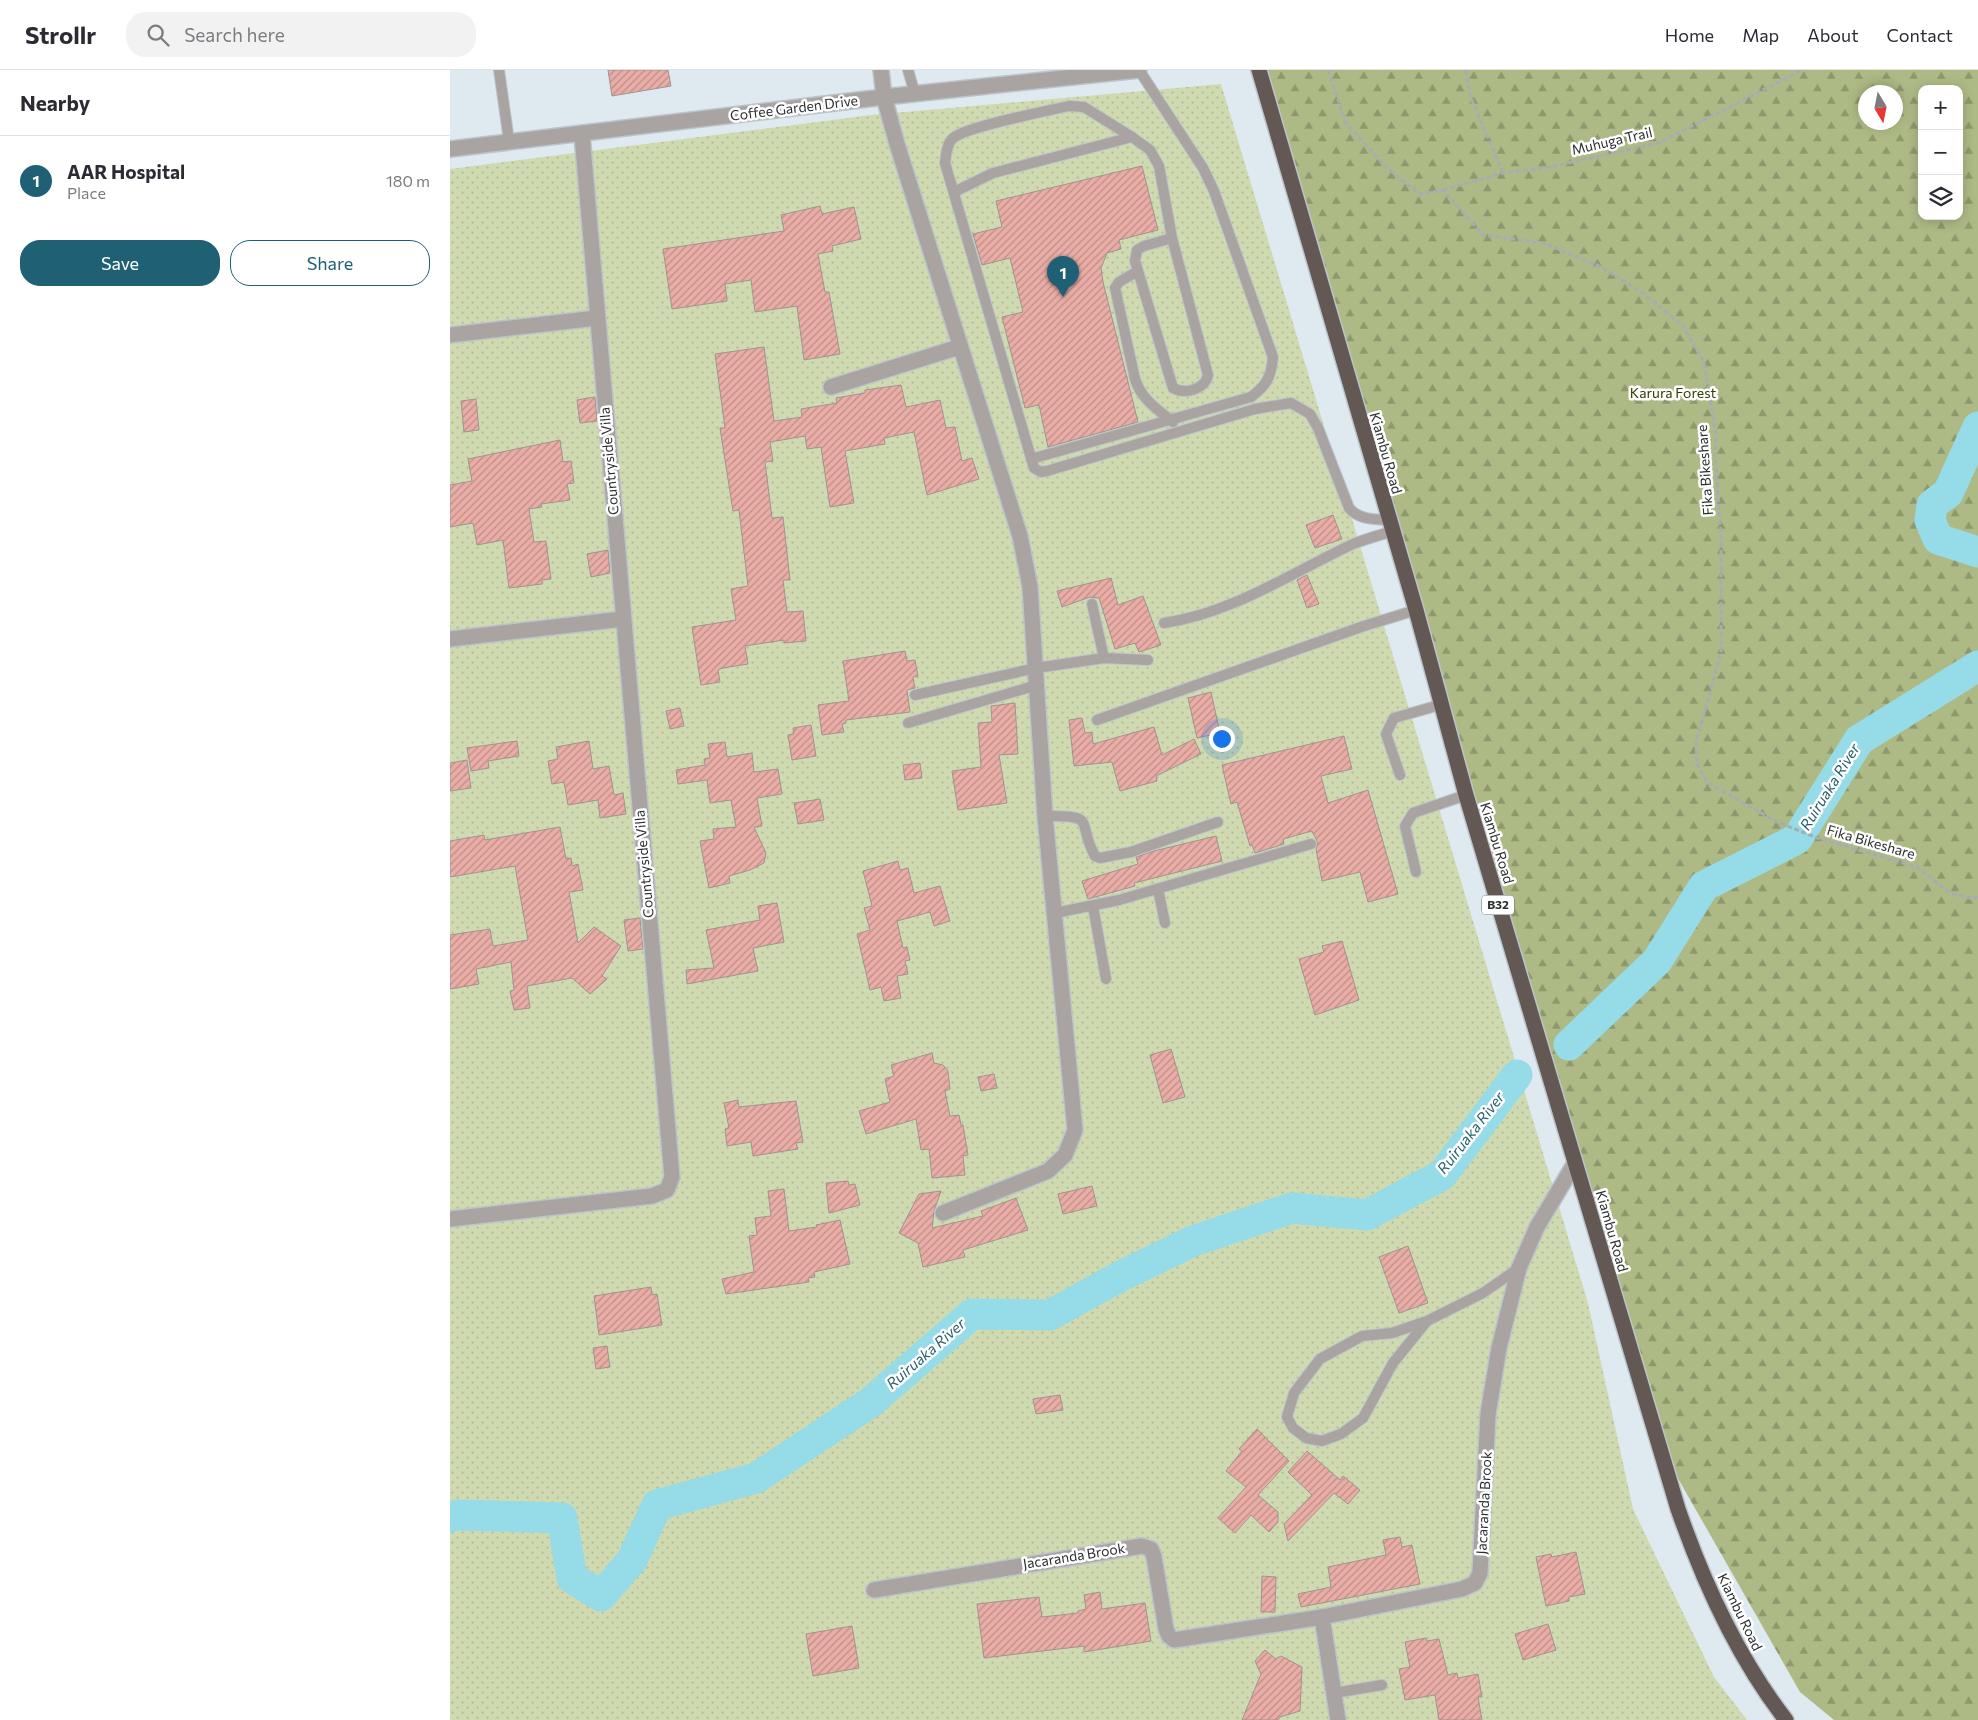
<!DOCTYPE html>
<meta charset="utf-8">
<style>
:root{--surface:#fff;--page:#f2f2f3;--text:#2b2b33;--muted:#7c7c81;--line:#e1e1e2;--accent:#1f6075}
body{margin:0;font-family:Commissioner,sans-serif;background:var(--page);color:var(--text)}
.controls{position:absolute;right:15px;top:15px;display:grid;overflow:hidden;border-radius:10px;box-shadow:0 2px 12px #0003}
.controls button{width:45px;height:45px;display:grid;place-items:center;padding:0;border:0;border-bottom:1px solid var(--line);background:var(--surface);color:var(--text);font:25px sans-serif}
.compass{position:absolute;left:1408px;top:15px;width:45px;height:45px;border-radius:50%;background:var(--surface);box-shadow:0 2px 12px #0003;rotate:170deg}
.you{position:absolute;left:771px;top:668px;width:18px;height:18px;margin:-12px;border:4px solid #fff;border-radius:50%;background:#1a73e8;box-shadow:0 0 0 8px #1a73e833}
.badge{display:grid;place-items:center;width:32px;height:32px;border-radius:50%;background:var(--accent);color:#fff;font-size:16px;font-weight:700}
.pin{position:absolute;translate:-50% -41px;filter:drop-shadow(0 1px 2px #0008)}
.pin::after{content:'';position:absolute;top:26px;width:18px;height:15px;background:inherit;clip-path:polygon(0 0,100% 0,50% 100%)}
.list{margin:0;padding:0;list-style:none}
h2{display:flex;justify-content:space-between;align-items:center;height:65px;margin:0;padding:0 20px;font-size:21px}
h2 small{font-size:16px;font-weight:400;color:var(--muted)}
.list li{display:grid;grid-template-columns:32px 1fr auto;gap:15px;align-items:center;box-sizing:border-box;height:90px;padding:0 20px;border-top:1px solid var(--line)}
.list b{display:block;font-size:19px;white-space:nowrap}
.list p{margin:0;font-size:16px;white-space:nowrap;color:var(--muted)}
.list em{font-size:16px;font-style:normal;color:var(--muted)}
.actions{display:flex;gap:10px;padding:15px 20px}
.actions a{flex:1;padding:11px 0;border:1px solid var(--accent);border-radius:20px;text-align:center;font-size:18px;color:var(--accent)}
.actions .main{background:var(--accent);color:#fff}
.icon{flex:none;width:28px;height:28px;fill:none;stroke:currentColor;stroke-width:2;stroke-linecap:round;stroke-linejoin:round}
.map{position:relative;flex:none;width:1528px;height:1650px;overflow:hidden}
header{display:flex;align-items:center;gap:30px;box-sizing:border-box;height:70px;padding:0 25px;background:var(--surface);border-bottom:1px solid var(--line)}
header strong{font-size:24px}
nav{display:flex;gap:28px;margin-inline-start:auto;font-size:18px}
.search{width:350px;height:45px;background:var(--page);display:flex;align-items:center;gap:12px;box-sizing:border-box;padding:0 18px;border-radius:20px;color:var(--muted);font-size:19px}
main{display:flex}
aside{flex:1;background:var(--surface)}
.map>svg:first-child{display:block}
.forest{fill:url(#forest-firs);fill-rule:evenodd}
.park{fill:url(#park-dots)}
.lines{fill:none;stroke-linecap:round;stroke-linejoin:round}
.river{stroke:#95dbe8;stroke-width:31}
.building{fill:url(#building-hatch);stroke:#a09392}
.lane-casing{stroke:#bbc4ca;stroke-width:12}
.street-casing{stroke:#bbc4ca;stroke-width:18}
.highway-casing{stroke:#bbc4ca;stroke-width:18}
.path{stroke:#a5adb3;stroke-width:3;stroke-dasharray:5 2.5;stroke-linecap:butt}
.lane{stroke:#a9a4a2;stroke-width:10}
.street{stroke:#a9a4a2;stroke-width:15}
.highway{stroke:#635854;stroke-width:15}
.labels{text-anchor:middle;stroke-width:5;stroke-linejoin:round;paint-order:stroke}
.shield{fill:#fff;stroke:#6b6d6f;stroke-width:1}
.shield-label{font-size:12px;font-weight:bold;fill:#2b2f31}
.street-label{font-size:14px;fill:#2b2f31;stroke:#fff}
.park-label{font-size:14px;fill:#343c00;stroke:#fff}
.water-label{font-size:15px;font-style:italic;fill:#27606a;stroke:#fff}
</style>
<header>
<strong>Strollr</strong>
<div class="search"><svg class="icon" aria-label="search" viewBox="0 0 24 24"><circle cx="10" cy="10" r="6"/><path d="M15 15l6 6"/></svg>Search here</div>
<nav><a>Home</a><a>Map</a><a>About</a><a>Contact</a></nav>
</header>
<main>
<aside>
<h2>Nearby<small></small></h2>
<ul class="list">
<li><span class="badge">1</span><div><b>AAR Hospital</b><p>Place</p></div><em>180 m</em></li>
</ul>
<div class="actions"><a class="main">Save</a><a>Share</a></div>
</aside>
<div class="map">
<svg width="1528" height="1650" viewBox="0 0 1528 1650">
<defs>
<pattern id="forest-firs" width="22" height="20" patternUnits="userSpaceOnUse" patternTransform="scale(1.25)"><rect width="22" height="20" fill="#aeba85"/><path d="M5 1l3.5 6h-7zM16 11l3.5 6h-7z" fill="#8e986d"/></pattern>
<pattern id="park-dots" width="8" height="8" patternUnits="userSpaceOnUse" patternTransform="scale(1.25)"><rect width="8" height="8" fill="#d0dab0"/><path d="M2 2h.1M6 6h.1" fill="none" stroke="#b3bb98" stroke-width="1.8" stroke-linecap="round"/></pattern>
<pattern id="building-hatch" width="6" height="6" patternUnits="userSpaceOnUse" patternTransform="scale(1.25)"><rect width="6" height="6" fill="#e9ada6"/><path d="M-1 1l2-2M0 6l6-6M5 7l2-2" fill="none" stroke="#bd8d88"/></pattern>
</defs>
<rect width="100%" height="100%" fill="#dfe9f0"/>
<path class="forest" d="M814 0H1528V1650H1384L1350 1622 1210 1377ZM1472 19H1509V146H1472ZM1416 22H1446V52H1416Z"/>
<path class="park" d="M771 14 1138 1233 1183 1439 1264 1607 1297 1650H0V99L421 45Z"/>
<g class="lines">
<g class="river">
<path d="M1528 357 1498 423 1482 435 1480 450 1488 469 1528 482"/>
<path d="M1119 975 1207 891 1254 816 1347 769 1409 670 1528 596"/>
<path d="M0 1447 7 1445 112 1448 122 1508 151 1526 182 1490 207 1435 306 1408 421 1332 522 1244 600 1245 671 1206 743 1171 842 1138 917 1145 992 1105 1067 1005"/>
</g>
</g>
<g class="building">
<path d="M158 0H218L221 16 162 26Z"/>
<path d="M692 96 708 160 669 170 671 179 657 183 651 198 653 212 688 352 598 377 589 335 575 338 552 247 573 242 560 188 532 195 523 164 552 157 546 131Z"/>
<path d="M370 136 372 144 404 137 411 169 382 176 383 181 368 184 375 222H379L390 284 354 290 347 236 305 242 301 210 275 214 277 231 222 239 213 179 334 161 331 145Z"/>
<path d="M314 277 324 351 352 347 351 339 387 333 386 328 415 323V320L451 315 456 337 490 330 496 358 505 357 512 391 522 388 529 409 477 425 464 362 434 368 435 374 395 381 404 433 380 437 371 377 357 379 355 366 320 372 323 391 315 392 322 448 333 447 340 510H333L337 542 353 541 356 571 334 573V570L295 576 298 594 273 598 268 600 270 612 251 615 242 557 286 550 281 519 298 516 289 440 283 441 270 358H275L265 284Z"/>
<path d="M145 327 147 351 130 353 127 330Z"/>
<path d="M26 329 29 360 14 362 11 331Z"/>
<path d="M110 370 113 392 121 391 124 413 117 414 120 430 91 434 92 437 79 439 84 472 96 471 101 509 92 510V514L59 518 53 470 27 475 23 453 0 457V415L22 411 18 389Z"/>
<path d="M883 445 892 469 865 478 856 455Z"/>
<path d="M158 480 160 503 141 507 137 484Z"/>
<path d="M857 505 869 534 857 538 847 510Z"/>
<path d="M661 508 668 535 693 526 711 575 689 582 685 573 665 579 649 528 640 527 612 537 607 521Z"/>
<path d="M455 581 457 591 465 590 468 606 463 607 465 618 457 620 460 642 396 650V653L392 654 394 662 372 665 368 635 399 631 393 591Z"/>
<path d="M761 622 770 663 747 668 738 628Z"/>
<path d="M565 633 568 684 549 685 557 733 508 740 502 701 531 697 528 653 542 652 541 636Z"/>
<path d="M230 638 234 656 220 659 216 641Z"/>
<path d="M632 648 635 663 642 662 643 674 704 657 712 685 744 669 751 684 706 706 707 711 670 721 662 692 624 696 619 650Z"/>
<path d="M361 655 366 686 342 690 338 665 344 664 343 658Z"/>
<path d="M894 666 902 699 871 706 878 733 918 720 948 824 918 832 910 802 872 811 866 779 868 773 862 761 833 769 834 774 805 783 802 775 800 776 787 732 781 734 772 695Z"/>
<path d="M67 671 69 686 38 691 39 698 21 701 17 678Z"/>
<path d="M139 671 143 699 159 696 164 725 173 723 176 744 150 748 148 730 118 735 114 712 102 714 98 691 108 689 106 677Z"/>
<path d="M275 672 277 687 302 683 304 702 328 699 332 724 307 728 312 756 304 757 316 783 314 793 300 800 279 806 280 813 259 818 250 771 264 769 263 759 286 757 281 730 260 733 257 710 228 714 226 700 255 695 254 689 260 688 258 674Z"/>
<path d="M17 690 21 718 0 721V693Z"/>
<path d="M470 693 472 708 455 710 453 695Z"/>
<path d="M370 729 374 750 348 754 344 733Z"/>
<path d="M110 757 116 789 121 788 122 796 128 794 133 820 119 822 128 873 144 857 171 876 152 906 157 909 140 924 122 908 77 916 80 938 64 940 60 921 64 920 61 892 26 899 29 914 0 919V865L40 859 43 876 78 870 65 796 0 807V771L34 765 35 770Z"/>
<path d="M766 766 772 791 684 813 685 816 638 829 632 811 688 794 686 787 704 781Z"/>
<path d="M448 791 450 800 458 798 464 823 490 816 500 851 484 856 480 842 447 851 453 878 457 877 460 890 455 891 458 904 447 906 451 928 434 931 431 917 420 920 407 864 420 860 414 838 422 836 413 801Z"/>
<path d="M327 833 334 872 303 878 308 901 237 914 236 900 264 898 256 860 310 850 308 836Z"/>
<path d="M190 848 193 879 178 881 174 850Z"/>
<path d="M892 871 909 930 865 945 849 889 874 882 872 876Z"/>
<path d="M721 979 735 1027 713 1033 700 985Z"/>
<path d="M482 983 484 993 493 995 498 1001 500 1019 495 1021 500 1046 509 1045 511 1055H513L518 1085 513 1086 515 1105 482 1108 479 1079 471 1080 466 1049 416 1064 409 1041 440 1032 435 1009 444 1006 441 995Z"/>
<path d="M544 1004 547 1018 531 1021 528 1007Z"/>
<path d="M288 1030 289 1037 346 1031 353 1072 346 1073 348 1079 303 1086 301 1072 277 1076 275 1059 279 1058 274 1033Z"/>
<path d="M398 1111 399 1115 405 1114 410 1135 379 1143 376 1113Z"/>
<path d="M642 1116 647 1136 613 1144 608 1124Z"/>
<path d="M334 1119 339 1161 367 1157 366 1155 390 1150 400 1194 364 1202 365 1207 358 1208 359 1212 276 1224 272 1209 304 1202 299 1166 307 1165 305 1148 321 1146 318 1121Z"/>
<path d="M491 1121 484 1141 482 1158 533 1146 531 1141 566 1128 578 1160 513 1180 515 1187 473 1197 468 1173 449 1163 469 1124Z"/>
<path d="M958 1176 978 1233 949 1243 929 1187Z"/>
<path d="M201 1217 202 1225 207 1224 212 1255 149 1265 144 1226Z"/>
<path d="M157 1276 160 1297 146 1299 143 1278Z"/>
<path d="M610 1325 613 1340 586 1344 583 1329Z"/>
<path d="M807 1359 839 1391 808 1425 828 1442V1452L819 1462 801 1445 785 1463 768 1448 796 1417 776 1401 792 1381 789 1379Z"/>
<path d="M857 1381 890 1410 893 1406 910 1420 898 1434 884 1423 838 1471 834 1454 862 1425 838 1402Z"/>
<path d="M950 1467 952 1477 962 1475 970 1514 851 1537 848 1524 881 1517 878 1497 936 1485 933 1470Z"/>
<path d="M1126 1482 1135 1524 1119 1527V1531L1096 1536 1086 1487 1101 1484 1102 1487Z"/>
<path d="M812 1506 826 1507 825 1542H811Z"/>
<path d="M650 1522 652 1539 695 1533 701 1571 634 1582V1576L534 1588 527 1534 589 1527 592 1547 628 1543V1541L636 1539 634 1525Z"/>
<path d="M1098 1554 1106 1580 1073 1590 1065 1564Z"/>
<path d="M402 1556 409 1598 363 1606 356 1564Z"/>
<path d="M976 1568 977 1571 989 1569 998 1605 1007 1603 1008 1608 1028 1604 1032 1627H1028L1032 1650H989L985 1625 955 1630 949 1599 960 1597 955 1572Z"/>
<path d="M815 1580 826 1589 831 1586 852 1597 850 1641 830 1647 828 1650H792L811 1604 805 1591Z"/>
</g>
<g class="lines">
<g class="lane-casing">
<g id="lane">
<path d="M49 0 59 71"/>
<path d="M458 0 465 24"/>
<path d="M682 67 634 37 619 36C598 41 518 56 503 68 497 73 496 85 495 93L584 398 591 402 597 401 805 339 841 333 860 344 868 358 899 438C909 450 924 449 939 450"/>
<path d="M504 122 543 103 682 67 700 80 709 96 722 168 758 305C755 319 736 325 723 318L685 191 687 180 694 176 722 168"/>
<path d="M688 201 669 212 665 218 685 309C691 329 707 339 723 352"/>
<path d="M581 389 801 327C817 315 821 307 823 287L764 121 753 98 689 0"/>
<path d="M642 534 654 588"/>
<path d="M714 553C783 543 841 503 903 474 915 469 930 465 943 461"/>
<path d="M465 625 586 598 654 588 698 590"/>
<path d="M647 650 914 556 966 540"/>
<path d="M458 653 587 615"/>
<path d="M950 705 936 664 944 648 993 634"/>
<path d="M595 746C649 745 626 752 645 786L650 788 681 782 768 752"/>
<path d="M966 802 955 756 963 743 1016 725"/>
<path d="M708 819 715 853"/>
<path d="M643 836 656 909"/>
<path d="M605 843 669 830 861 774"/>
<path d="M977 1251 942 1263 912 1266 870 1289 844 1323 837 1347 843 1358 856 1368 872 1371 891 1364 913 1348 943 1293 977 1251 1033 1223 1069 1198"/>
<path d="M884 1623 932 1615"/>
</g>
</g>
<g class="street-casing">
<g id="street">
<path d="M431 0 434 27 447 74 570 466 580 517 595 746 625 1060 615 1085 598 1101 493 1143"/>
<path d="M0 79 434 27 689 0"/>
<path d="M0 265 147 248"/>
<path d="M381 317 509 277"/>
<path d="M0 569 173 549"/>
<path d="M0 1149 202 1126 217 1120 222 1107 132 65"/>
<path d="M424 1520 692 1476 701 1479 704 1487 716 1559 719 1566 724 1570 872 1547"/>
<path d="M888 1650 872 1547 1012 1519 1025 1513 1030 1503 1038 1344 1049 1278 1069 1198 1087 1157 1125 1093"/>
</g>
</g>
<g class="highway-casing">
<path id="highway" d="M809 0 966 540 1016 725 1228 1439C1254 1514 1287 1587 1336 1650"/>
</g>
<g class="path">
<path d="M878 0 896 53 937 98 970 124 993 120 1033 165 1093 173 1149 196 1193 223 1233 256 1254 292 1266 365 1265 385 1271 468V582L1246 673 1247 694 1257 712 1325 751 1370 769 1467 797 1500 823 1520 828 1528 827"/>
<path d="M1016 0 1021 28 1053 103"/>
<path d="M993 120 1053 103 1095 98 1209 73 1352 0"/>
</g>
<use href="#lane" class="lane"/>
<use href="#street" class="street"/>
<use href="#highway" class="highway"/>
</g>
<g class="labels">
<rect class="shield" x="1032" y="825.5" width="32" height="19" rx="4"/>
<g class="shield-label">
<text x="1048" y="839">B32</text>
</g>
<g class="street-label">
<text transform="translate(344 38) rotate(-7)" y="5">Coffee Garden Drive</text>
<text transform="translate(1162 71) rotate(-13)" y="5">Muhuga Trail</text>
<text transform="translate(936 383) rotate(74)" y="5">Kiambu Road</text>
<text transform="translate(159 391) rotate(-95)" y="5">Countryside Villa</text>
<text transform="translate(1255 400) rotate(-94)" y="5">Fika Bikeshare</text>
<text transform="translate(1421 772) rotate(16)" y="5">Fika Bikeshare</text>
<text transform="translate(1047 773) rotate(73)" y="5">Kiambu Road</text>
<text transform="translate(194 794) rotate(-95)" y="5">Countryside Villa</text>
<text transform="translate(1162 1161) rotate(74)" y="5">Kiambu Road</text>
<text transform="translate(1034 1433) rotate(-87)" y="5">Jacaranda Brook</text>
<text transform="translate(624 1486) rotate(-9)" y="5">Jacaranda Brook</text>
<text transform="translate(1290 1542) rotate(64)" y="5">Kiambu Road</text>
</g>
<g class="park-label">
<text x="1223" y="328">Karura Forest</text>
</g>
<g class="water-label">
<text transform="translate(1380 717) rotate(-58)" y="5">Ruiruaka River</text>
<text transform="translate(1021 1063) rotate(-52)" y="5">Ruiruaka River</text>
<text transform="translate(476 1284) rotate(-41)" y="5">Ruiruaka River</text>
</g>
</g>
</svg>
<div class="controls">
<button>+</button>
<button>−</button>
<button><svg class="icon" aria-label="layers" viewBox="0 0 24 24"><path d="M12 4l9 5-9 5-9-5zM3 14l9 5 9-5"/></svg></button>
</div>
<svg class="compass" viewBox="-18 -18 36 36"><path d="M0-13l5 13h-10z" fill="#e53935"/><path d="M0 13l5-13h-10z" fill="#7c7c81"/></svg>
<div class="you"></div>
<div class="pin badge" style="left:613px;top:227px">1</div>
</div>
</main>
